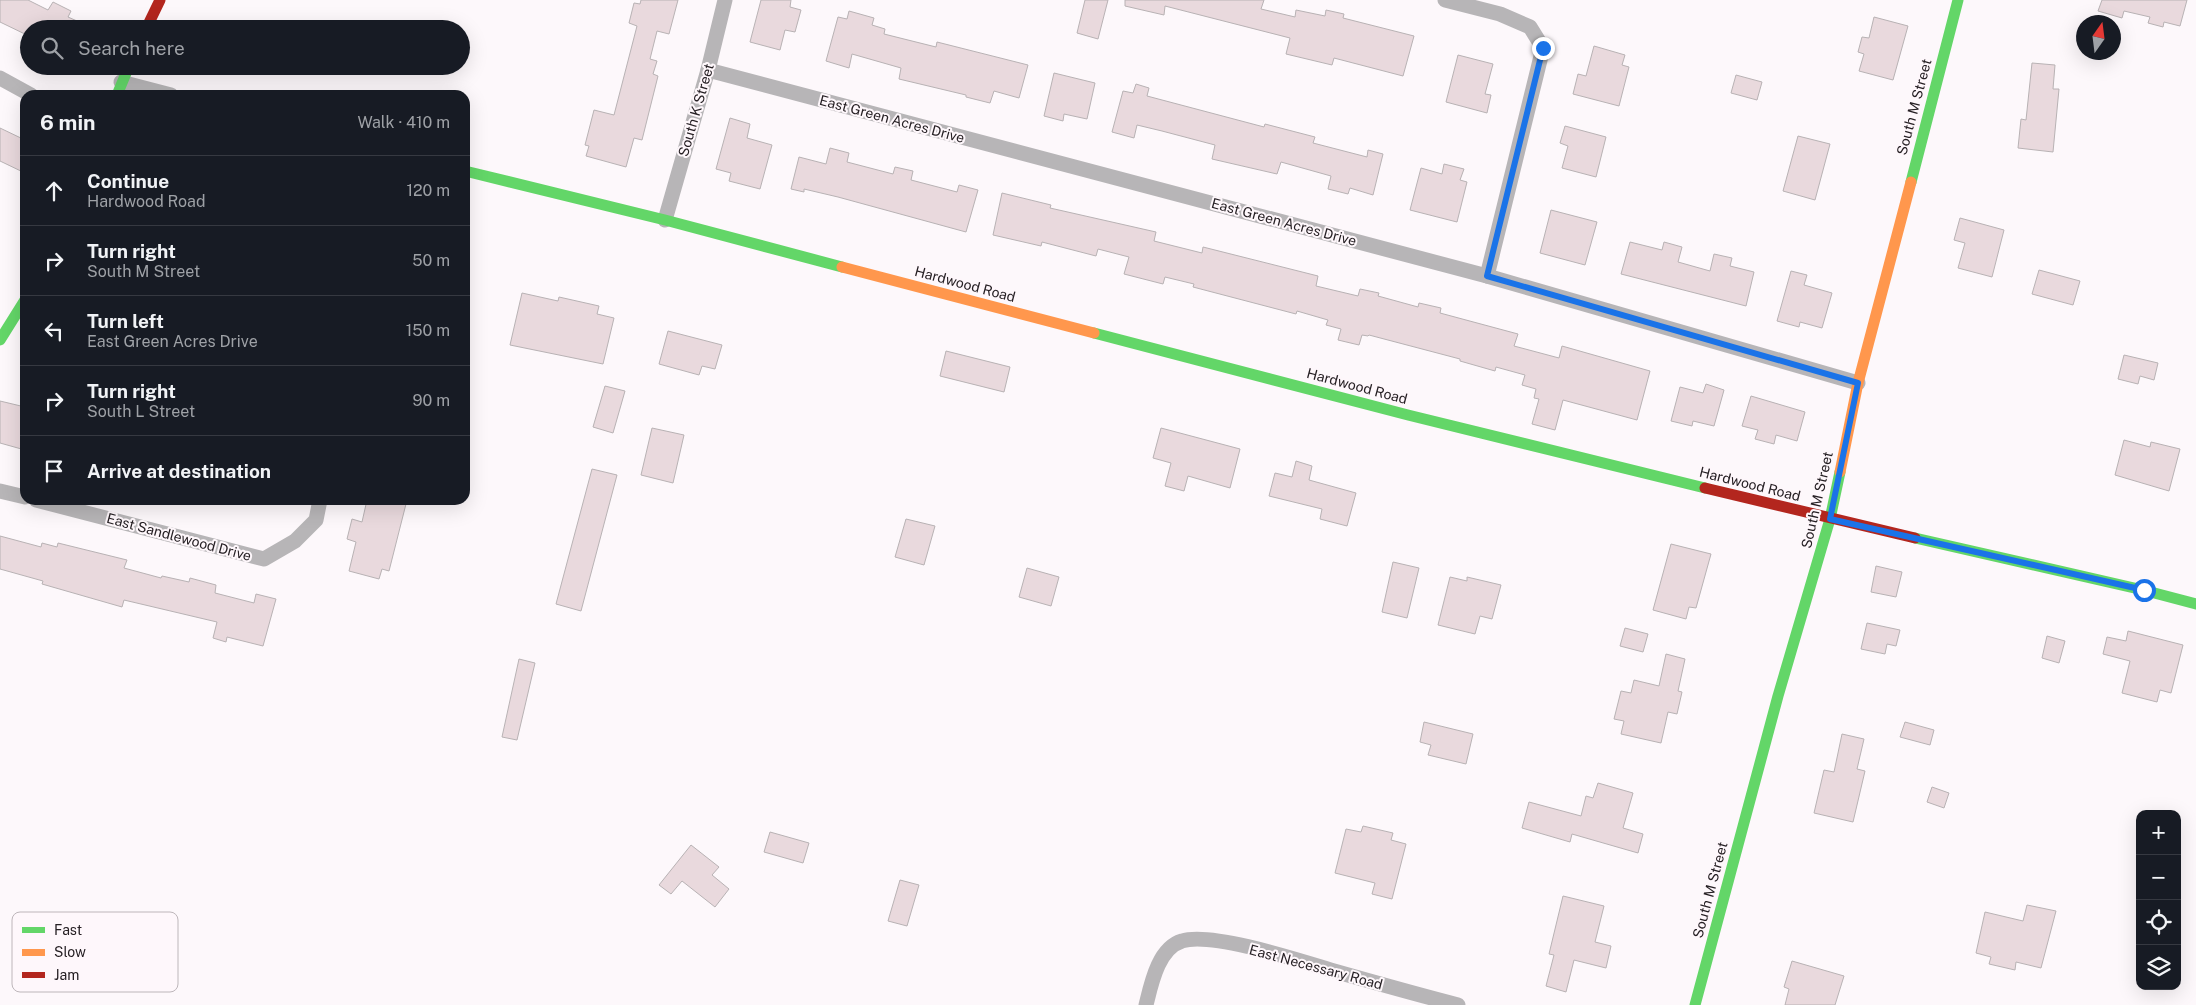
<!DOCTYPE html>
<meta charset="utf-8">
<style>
:root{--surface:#171b24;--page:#242831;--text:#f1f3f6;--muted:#9ea1a6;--line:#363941}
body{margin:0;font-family:"Public Sans",sans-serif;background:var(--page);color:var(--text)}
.controls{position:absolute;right:15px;bottom:15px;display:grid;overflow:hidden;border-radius:10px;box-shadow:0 5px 20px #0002}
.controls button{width:45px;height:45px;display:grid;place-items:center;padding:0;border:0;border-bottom:1px solid var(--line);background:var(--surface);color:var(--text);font:25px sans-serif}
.compass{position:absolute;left:2076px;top:15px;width:45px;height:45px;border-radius:50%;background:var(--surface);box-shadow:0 5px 20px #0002;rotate:14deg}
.stop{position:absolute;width:15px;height:15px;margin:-11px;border:4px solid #1a73e8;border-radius:50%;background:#fff}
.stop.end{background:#1a73e8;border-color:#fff;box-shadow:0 1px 5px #0008}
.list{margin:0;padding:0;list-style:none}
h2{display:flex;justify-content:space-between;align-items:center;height:65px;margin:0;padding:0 20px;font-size:21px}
h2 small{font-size:16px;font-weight:400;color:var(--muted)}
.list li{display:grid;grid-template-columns:32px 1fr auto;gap:15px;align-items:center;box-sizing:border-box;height:70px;padding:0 20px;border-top:1px solid var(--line)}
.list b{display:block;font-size:19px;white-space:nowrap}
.list p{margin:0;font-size:16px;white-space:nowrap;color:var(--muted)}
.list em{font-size:16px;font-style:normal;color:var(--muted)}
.icon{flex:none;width:28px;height:28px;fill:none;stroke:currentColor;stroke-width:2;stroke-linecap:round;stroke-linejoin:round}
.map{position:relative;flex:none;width:2196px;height:1005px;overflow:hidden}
.search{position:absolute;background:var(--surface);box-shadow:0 5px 20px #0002;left:20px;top:20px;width:450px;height:55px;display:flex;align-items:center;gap:12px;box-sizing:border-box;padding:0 18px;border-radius:28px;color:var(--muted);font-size:19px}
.panel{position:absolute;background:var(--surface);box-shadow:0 5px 20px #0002;left:20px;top:90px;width:450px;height:415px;border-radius:15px}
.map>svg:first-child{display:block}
.building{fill:#e9d9dd;stroke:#b8b2b4}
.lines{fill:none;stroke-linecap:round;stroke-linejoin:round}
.street{stroke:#b7b5b7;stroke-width:15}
.fast{stroke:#63d668;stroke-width:11}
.slow{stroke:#ff974d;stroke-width:11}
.jam{stroke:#b3261e;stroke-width:11}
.route{stroke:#1a73e8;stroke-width:6}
.labels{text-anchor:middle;stroke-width:4;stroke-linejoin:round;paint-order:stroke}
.street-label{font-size:14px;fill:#262024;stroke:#fef7fb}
.key{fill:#fef7fb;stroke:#bdb6ba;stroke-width:1}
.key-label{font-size:14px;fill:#262024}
</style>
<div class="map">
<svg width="2196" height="1005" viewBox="0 0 2196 1005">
<rect width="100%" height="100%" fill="#fdf8fb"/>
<g class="building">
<path d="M0 0H28L48 10 53 2 71 11 68 17 95 29H29V36L0 22Z"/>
<path d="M641 0H678L669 34 657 31 650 59 657 61 653 74 658 76 642 140 634 138 626 167 586 156 589 146 585 145 594 110 614 115 637 26 629 23 634 3 640 4Z"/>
<path d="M761 0H791L790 7 801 10 795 32 785 30 780 50 750 42Z"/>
<path d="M1085 0H1108L1098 39 1077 33Z"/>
<path d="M1125 0H1264L1261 9 1295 17 1296 10 1325 16 1326 10 1344 14 1343 18 1414 36 1403 76 1334 58 1332 65 1286 54 1290 38 1165 6 1164 15 1125 6Z"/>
<path d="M2102 0H2187L2180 26 2164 22 2163 27 2148 23 2150 17 2124 11 2122 18 2098 11Z"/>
<path d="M849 11 874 18 872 25 885 29 884 34 936 47 937 42 1028 65 1019 98 994 91 990 103 966 97V95L899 79 901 68 852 54 849 68 826 61 838 17 847 19Z"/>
<path d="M1874 17 1908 26 1893 80 1859 71 1864 54 1858 52 1862 37 1869 38Z"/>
<path d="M1594 46 1625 55 1622 65 1629 67 1619 106 1573 94 1578 74 1586 76Z"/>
<path d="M1458 55 1493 64 1485 94 1491 95 1487 113 1446 102Z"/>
<path d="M2032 63 2055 65 2053 89H2059L2053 152 2018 148 2021 119 2026 120Z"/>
<path d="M1054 73 1095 83 1087 119 1064 114 1063 121 1044 116Z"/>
<path d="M1736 75 1762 82 1757 100 1731 93Z"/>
<path d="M1136 84 1149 88 1147 96 1264 127 1265 124 1315 137 1313 143 1367 157 1368 150 1383 154 1373 195 1350 188 1348 194 1328 189 1331 176 1281 162 1277 174 1212 159 1215 145 1162 131 1137 125 1134 138 1112 132 1123 91 1133 93Z"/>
<path d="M730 118 750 124 747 138 772 145 760 189 729 181 731 173 716 169Z"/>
<path d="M1565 126 1606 137 1596 177 1562 168 1568 146 1560 143Z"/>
<path d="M0 128 25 140V173L0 161Z"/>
<path d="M1798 136 1830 144 1815 200 1783 191Z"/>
<path d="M830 148 849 153 847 162 893 174 895 167 913 171 911 180 957 192 959 185 978 190 966 232 838 197 804 189V192L791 189 799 157 826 164Z"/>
<path d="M1444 164 1464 169 1460 180 1467 182 1457 222 1410 210 1421 168 1442 174Z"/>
<path d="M1002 193 1051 205 1050 208 1156 232 1154 241 1202 253 1203 247 1318 276 1316 286 1358 296 1360 289 1379 293 1378 296 1418 307 1419 303 1441 308 1440 313 1518 334 1514 346 1559 358 1562 346 1650 371 1637 420 1563 400 1555 430 1532 424 1539 399 1534 398 1536 389 1522 385 1525 375 1496 367 1495 371 1460 361V359L1369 335 1368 336 1362 335 1359 345 1338 340 1341 329 1326 325 1328 320 1297 311 1296 314 1193 287 1194 284 1165 277 1163 284 1124 274 1129 257 1098 249 1096 256 1042 242 1041 246 993 235Z"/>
<path d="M1551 210 1597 222 1585 265 1540 253Z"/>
<path d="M1960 218 2004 230 1992 277 1958 268 1965 243 1954 240Z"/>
<path d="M1630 242 1662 250 1664 242 1682 247 1678 262 1710 271 1714 254 1732 258 1730 266 1754 272 1746 306 1621 274Z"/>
<path d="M2039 270 2080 281 2073 305 2032 294Z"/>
<path d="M1791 271 1807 275 1804 285 1832 293 1822 328 1800 322 1799 327 1777 321Z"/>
<path d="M522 293 558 301 559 297 599 306 597 314 614 318 603 364 510 345Z"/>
<path d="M668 331 722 345 715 369 702 366 699 375 659 364Z"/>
<path d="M946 351 1010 367 1004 392 940 376Z"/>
<path d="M2124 355 2158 363 2154 380 2140 376 2138 384 2118 379Z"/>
<path d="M1706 384 1724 390 1714 426 1693 421 1692 426 1671 421 1680 387 1703 393Z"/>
<path d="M605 386 625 391 613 433 593 427Z"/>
<path d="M1751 396 1805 412 1797 441 1776 435 1774 444 1755 439 1758 430 1742 426Z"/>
<path d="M0 401 25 407V450L0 443Z"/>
<path d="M652 428 684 435 673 483 641 475Z"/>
<path d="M1161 428 1240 449 1230 488 1188 476 1184 491 1165 486 1171 463 1153 458Z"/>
<path d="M2124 440 2150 447 2151 442 2180 449 2169 491 2115 475Z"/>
<path d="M1296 461 1312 466 1309 480 1356 493 1347 526 1320 519 1322 509 1269 496 1275 473 1292 477Z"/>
<path d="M592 469 617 475 581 611 556 604Z"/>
<path d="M367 500H407L389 571 382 569 379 579 349 571 356 542 347 539 352 519 362 522Z"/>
<path d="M906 519 935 526 924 565 895 557Z"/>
<path d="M0 536 41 547 42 543 57 547 58 543 127 560 124 568 161 578 162 576 189 582 190 578 216 585 215 593 254 603 256 594 276 599 263 646 227 637 226 642 213 638 217 622 124 600 122 607 42 584 43 581 0 569Z"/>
<path d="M1671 544 1711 554 1696 608 1689 607 1686 619 1653 610Z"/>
<path d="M1393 562 1419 568 1407 618 1382 612Z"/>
<path d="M1876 566 1902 572 1896 597 1871 592Z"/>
<path d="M1027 568 1059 577 1051 606 1019 597Z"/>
<path d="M1450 577 1467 581V577L1501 585 1492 619 1480 616 1475 634 1438 625Z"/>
<path d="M1867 623 1900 630 1896 646 1887 644 1885 654 1861 649Z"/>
<path d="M1625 628 1648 634 1643 652 1620 646Z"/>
<path d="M2128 631 2183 645 2171 693 2160 690 2157 702 2122 693 2130 661 2103 654 2107 637 2126 641Z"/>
<path d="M2047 636 2065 641 2059 663 2042 658Z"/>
<path d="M1666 654 1685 659 1678 691 1682 692 1677 714 1668 712 1661 743 1621 734 1624 721 1614 719 1621 691 1631 693 1634 680 1659 686Z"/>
<path d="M519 659 535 663 517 740 502 737Z"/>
<path d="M1424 722 1473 734 1466 764 1428 755 1431 745 1420 742Z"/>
<path d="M1905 722 1934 730 1930 745 1900 737Z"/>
<path d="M1842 734 1864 739 1857 769 1865 771 1853 822 1814 813 1824 770 1834 772Z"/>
<path d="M1598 783 1633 793 1623 828 1643 834 1638 853 1572 834 1570 842 1522 828 1529 802 1581 816 1586 796 1593 798Z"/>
<path d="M1932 787 1949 793 1944 808 1927 802Z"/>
<path d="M1363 826 1393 833 1391 840 1406 844 1392 899 1372 894 1375 883 1335 873 1346 829 1361 832Z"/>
<path d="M770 832 809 843 803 863 764 852Z"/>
<path d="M691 845 719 867 712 875 729 889 715 907 682 881 671 894 659 885Z"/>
<path d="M900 880 919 885 907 926 888 921Z"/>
<path d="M1563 896 1604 906 1595 942 1611 946 1606 968 1574 960 1566 992 1546 986 1554 955 1549 954Z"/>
<path d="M2027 905 2056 911 2041 968 2016 962 2015 970 1989 964 1991 957 1976 953 1985 912 2023 921Z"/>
<path d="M1792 961 1844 976 1835 1005H1785L1789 989 1784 987Z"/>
</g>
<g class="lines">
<g class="street">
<path d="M1445 0 1500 14 1530 27 1543 48 1487 276"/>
<path d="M708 70 1487 276 1858 383"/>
<path d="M0 78 31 95"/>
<path d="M121 82 171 95"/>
<path d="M665 220 708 70 725 0"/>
<path d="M0 491 25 497"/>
<path d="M36 500 264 559 295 541 316 520 320 500"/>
<path d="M1146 1005C1151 985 1158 948 1182 941 1212 931 1307 963 1341 973 1380 984 1419 995 1458 1005"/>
</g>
<g class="fast">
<path d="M117 95 129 66"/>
<path d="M465 171 665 220 842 267"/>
<path d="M1911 182 1958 0"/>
<path d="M1094 333 1408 415 1705 488"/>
<path d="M0 340 25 300"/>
<path d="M1915 538 2143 590 2196 604"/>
<path d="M1695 1005 1778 696 1830 519 1840 472"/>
</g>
<g class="slow">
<path d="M842 267 1094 333"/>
<path d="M1840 472 1858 383 1911 182"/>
</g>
<g class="jam">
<path d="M146 29 160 0"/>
<path d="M1705 488 1915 538"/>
</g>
</g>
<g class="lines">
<path class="route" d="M1543 48 1487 276 1858 383 1830 519 2144 590"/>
</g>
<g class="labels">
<g class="street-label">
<text transform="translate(1914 107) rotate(-75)" y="5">South M Street</text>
<text transform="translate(696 110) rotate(-74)" y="5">South K Street</text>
<text transform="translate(892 119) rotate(15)" y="5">East Green Acres Drive</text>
<text transform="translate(1284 222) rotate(15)" y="5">East Green Acres Drive</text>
<text transform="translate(965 284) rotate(15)" y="5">Hardwood Road</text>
<text transform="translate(1357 386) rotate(15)" y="5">Hardwood Road</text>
<text transform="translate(1750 484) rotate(14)" y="5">Hardwood Road</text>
<text transform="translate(1817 500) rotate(-77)" y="5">South M Street</text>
<text transform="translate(179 537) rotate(15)" y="5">East Sandlewood Drive</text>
<text transform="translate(1710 890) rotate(-75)" y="5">South M Street</text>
<text transform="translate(1316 967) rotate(15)" y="5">East Necessary Road</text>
</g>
</g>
<rect x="12" y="912" width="166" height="80" rx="8" class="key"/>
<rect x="22" y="927" width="23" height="6" fill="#63d668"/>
<rect x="22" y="949" width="23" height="7" fill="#ff974d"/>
<rect x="22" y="972" width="23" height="6" fill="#b3261e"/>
<g class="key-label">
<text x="54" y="935">Fast</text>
<text x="54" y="957">Slow</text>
<text x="54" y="980">Jam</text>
</g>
</svg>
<div class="controls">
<button>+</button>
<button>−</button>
<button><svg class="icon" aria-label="locate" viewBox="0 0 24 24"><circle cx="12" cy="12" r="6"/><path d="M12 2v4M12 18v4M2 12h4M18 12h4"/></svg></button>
<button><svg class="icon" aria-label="layers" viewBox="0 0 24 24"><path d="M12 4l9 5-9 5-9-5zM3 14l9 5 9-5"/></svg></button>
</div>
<svg class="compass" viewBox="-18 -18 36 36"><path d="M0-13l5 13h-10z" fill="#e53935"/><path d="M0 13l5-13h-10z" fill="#9ea1a6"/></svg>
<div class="stop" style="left:2144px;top:590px"></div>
<div class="stop end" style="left:1543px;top:48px"></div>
<div class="search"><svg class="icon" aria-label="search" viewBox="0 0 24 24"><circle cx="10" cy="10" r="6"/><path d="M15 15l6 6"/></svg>Search here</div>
<section class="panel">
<h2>6 min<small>Walk · 410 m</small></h2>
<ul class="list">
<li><svg class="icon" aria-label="ahead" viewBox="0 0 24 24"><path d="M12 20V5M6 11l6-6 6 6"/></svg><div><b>Continue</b><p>Hardwood Road</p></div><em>120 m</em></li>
<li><svg class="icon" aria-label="right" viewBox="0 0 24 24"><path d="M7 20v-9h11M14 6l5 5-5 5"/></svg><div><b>Turn right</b><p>South M Street</p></div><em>50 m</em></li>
<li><svg class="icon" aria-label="left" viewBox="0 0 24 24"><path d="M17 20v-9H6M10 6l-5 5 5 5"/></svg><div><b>Turn left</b><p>East Green Acres Drive</p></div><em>150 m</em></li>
<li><svg class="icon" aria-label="right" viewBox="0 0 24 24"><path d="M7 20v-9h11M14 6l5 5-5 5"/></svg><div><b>Turn right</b><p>South L Street</p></div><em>90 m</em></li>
<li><svg class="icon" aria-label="arrive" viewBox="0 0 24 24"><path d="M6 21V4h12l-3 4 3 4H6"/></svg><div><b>Arrive at destination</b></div></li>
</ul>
</section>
</div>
